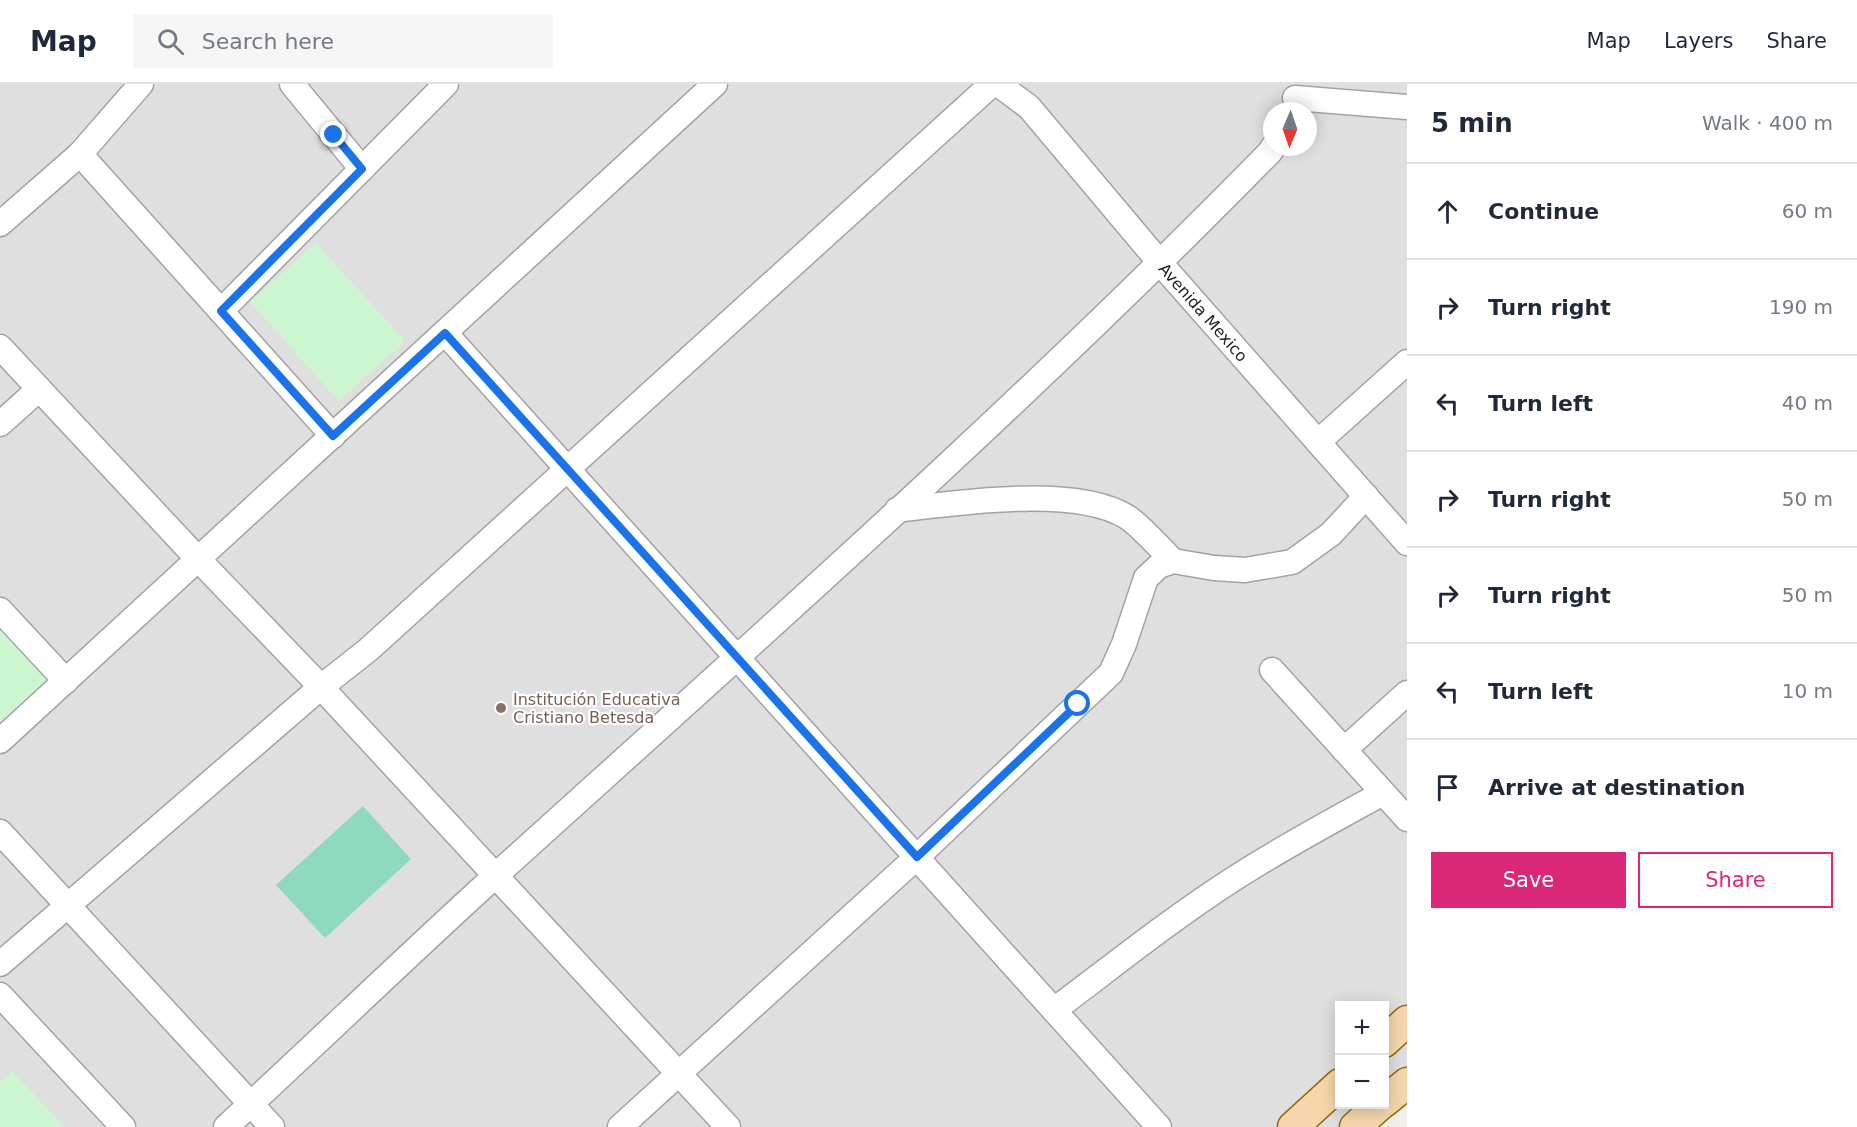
<!DOCTYPE html>
<meta charset="utf-8">
<style>
:root{--surface:#fff;--page:#f6f6f7;--text:#1f2937;--muted:#747a83;--line:#e0e1e3;--accent:#db2777}
body{margin:0;font-family:"DejaVu Sans",sans-serif;background:var(--page);color:var(--text)}
.controls{position:absolute;right:18px;bottom:18px;display:grid;overflow:hidden;border-radius:0px;box-shadow:0 3px 15px #0003}
.controls button{width:54px;height:54px;display:grid;place-items:center;padding:0;border:0;border-bottom:2px solid var(--line);background:var(--surface);color:var(--text);font:30px sans-serif}
.compass{position:absolute;left:1263px;top:18px;width:54px;height:54px;border-radius:50%;background:var(--surface);box-shadow:0 3px 15px #0003;rotate:182deg}
.stop{position:absolute;width:18px;height:18px;margin:-14px;border:4px solid #1a73e8;border-radius:50%;background:#fff}
.stop.end{background:#1a73e8;border-color:#fff;box-shadow:0 2px 6px #0008}
.list{margin:0;padding:0;list-style:none}
h2{display:flex;justify-content:space-between;align-items:center;height:78px;margin:0;padding:0 24px;font-size:26px}
h2 small{font-size:20px;font-weight:400;color:var(--muted)}
.list li{display:grid;grid-template-columns:39px 1fr auto;gap:18px;align-items:center;box-sizing:border-box;height:96px;padding:0 24px;border-top:2px solid var(--line)}
.list b{display:block;font-size:22px;white-space:nowrap}
.list em{font-size:20px;font-style:normal;color:var(--muted)}
.actions{display:flex;gap:12px;padding:18px 24px}
.actions a{flex:1;padding:14px 0;border:2px solid var(--accent);border-radius:0px;text-align:center;font-size:21px;color:var(--accent)}
.actions .main{background:var(--accent);color:#fff}
.icon{flex:none;width:33px;height:33px;fill:none;stroke:currentColor;stroke-width:2;stroke-linecap:round;stroke-linejoin:round}
.map{position:relative;flex:none;width:1407px;height:1043px;overflow:hidden}
header{display:flex;align-items:center;gap:36px;box-sizing:border-box;height:84px;padding:0 30px;background:var(--surface);border-bottom:2px solid var(--line)}
header strong{font-size:28px}
nav{display:flex;gap:33px;margin-inline-start:auto;font-size:21px}
.search{width:420px;height:54px;background:var(--page);display:flex;align-items:center;gap:15px;box-sizing:border-box;padding:0 21px;border-radius:0px;color:var(--muted);font-size:22px}
main{display:flex}
aside{flex:1;background:var(--surface)}
.map>svg:first-child{display:block}
.residential{fill:#e0dfdf;fill-rule:evenodd}
.park{fill:#ccf6d0}
.pitch{fill:#8fd9be}
.lines{fill:none;stroke-linecap:round;stroke-linejoin:round}
.minor-casing{stroke:#a3a3a3;stroke-width:27}
.major-casing{stroke:#936a0d;stroke-width:33}
.minor{stroke:#fff;stroke-width:24}
.major{stroke:#f5d7ab;stroke-width:30}
.route{stroke:#1a73e8;stroke-width:8}
.education-dot{fill:#8d6e63;stroke:#fff;stroke-width:2}
.labels{text-anchor:middle;stroke-width:4.5;stroke-linejoin:round;paint-order:stroke}
.street-label{font-size:16px;fill:#222;stroke:#fff}
.education-label{font-size:16px;fill:#785e54;stroke:#fff;text-anchor:start}
</style>
<header>
<strong>Map</strong>
<div class="search"><svg class="icon" aria-label="search" viewBox="0 0 24 24"><circle cx="10" cy="10" r="6"/><path d="M15 15l6 6"/></svg>Search here</div>
<nav><a>Map</a><a>Layers</a><a>Share</a></nav>
</header>
<main>
<div class="map">
<svg width="1407" height="1043" viewBox="0 0 1407 1043">
<rect width="100%" height="100%" fill="#f1efea"/>
<path class="residential" d="M0 0H1407V991L1385 1012 1384 922H1340V1020L1375 1021 1351 1043H0ZM1272 27H1308V63H1272Z"/>
<g class="park">
<path d="M316 159 405 257 339 317 250 218Z"/>
<path d="M0 539 52 594 0 643Z"/>
<path d="M12 987 64 1043H0V999Z"/>
</g>
<path class="pitch" d="M363 722 411 775 325 854 276 801Z"/>
<g class="lines">
<g class="minor-casing">
<g id="minor">
<path d="M292 0 362 85"/>
<path id="s1" d="M998 0 1029 23 1161 180 1407 459"/>
<path d="M1295 14 1407 23"/>
<path d="M80 70 333 352"/>
<path d="M0 140 80 70 141 0"/>
<path d="M221 227 446 0"/>
<path d="M445 249 1159 1043"/>
<path d="M0 263 197 474 321 603 728 1043"/>
<path d="M0 340 39 305"/>
<path d="M1318 358 1407 278"/>
<path d="M897 426C956 419 1075 401 1127 433 1141 442 1161 465 1173 477"/>
<path d="M0 526 66 597"/>
<path d="M1272 586 1407 735"/>
<path d="M0 657C238 438 477 219 715 0"/>
<path d="M1344 666 1407 609"/>
<path d="M0 748 272 1043"/>
<path d="M0 880 321 603 368 566 992 0"/>
<path d="M0 911 123 1043"/>
<path d="M1054 926C1113 882 1170 836 1232 796 1281 764 1332 737 1383 709"/>
<path d="M226 1043C316 960 404 875 494 793 756 556 1022 321 1270 68L1273 63"/>
<path d="M620 1043 917 773 1111 589 1124 560 1146 494 1159 482 1173 477 1214 484 1245 486 1292 478 1331 450 1366 412"/>
</g>
</g>
<g class="major-casing">
<g id="major">
<path d="M1384 958 1407 937"/>
<path d="M1384 1018 1407 999"/>
<path d="M1293 1043 1340 1000"/>
<path d="M1355 1043 1381 1020"/>
</g>
</g>
<use href="#minor" class="minor"/>
<use href="#major" class="major"/>
</g>
<g class="lines">
<path class="route" d="M334 51 362 85 221 227 333 352 445 249 917 773 1078 620"/>
</g>
<circle class="education-dot" cx="501" cy="624" r="6"/>
<g class="labels">
<g class="street-label">
<text dy="6" stroke="none"><textPath href="#s1" startOffset="308">Avenida Mexico</textPath></text>
</g>
<g class="education-label">
<text x="513" y="621">Institución Educativa<tspan x="513" dy="18">Cristiano Betesda</tspan></text>
</g>
</g>
</svg>
<div class="controls">
<button>+</button>
<button>−</button>
</div>
<svg class="compass" viewBox="-18 -18 36 36"><path d="M0-13l5 13h-10z" fill="#e53935"/><path d="M0 13l5-13h-10z" fill="#747a83"/></svg>
<div class="stop" style="left:1078px;top:620px"></div>
<div class="stop end" style="left:334px;top:51px"></div>
</div>
<aside>
<h2>5 min<small>Walk · 400 m</small></h2>
<ul class="list">
<li><svg class="icon" aria-label="ahead" viewBox="0 0 24 24"><path d="M12 20V5M6 11l6-6 6 6"/></svg><div><b>Continue</b></div><em>60 m</em></li>
<li><svg class="icon" aria-label="right" viewBox="0 0 24 24"><path d="M7 20v-9h11M14 6l5 5-5 5"/></svg><div><b>Turn right</b></div><em>190 m</em></li>
<li><svg class="icon" aria-label="left" viewBox="0 0 24 24"><path d="M17 20v-9H6M10 6l-5 5 5 5"/></svg><div><b>Turn left</b></div><em>40 m</em></li>
<li><svg class="icon" aria-label="right" viewBox="0 0 24 24"><path d="M7 20v-9h11M14 6l5 5-5 5"/></svg><div><b>Turn right</b></div><em>50 m</em></li>
<li><svg class="icon" aria-label="right" viewBox="0 0 24 24"><path d="M7 20v-9h11M14 6l5 5-5 5"/></svg><div><b>Turn right</b></div><em>50 m</em></li>
<li><svg class="icon" aria-label="left" viewBox="0 0 24 24"><path d="M17 20v-9H6M10 6l-5 5 5 5"/></svg><div><b>Turn left</b></div><em>10 m</em></li>
<li><svg class="icon" aria-label="arrive" viewBox="0 0 24 24"><path d="M6 21V4h12l-3 4 3 4H6"/></svg><div><b>Arrive at destination</b></div></li>
</ul>
<div class="actions"><a class="main">Save</a><a>Share</a></div>
</aside>
</main>
